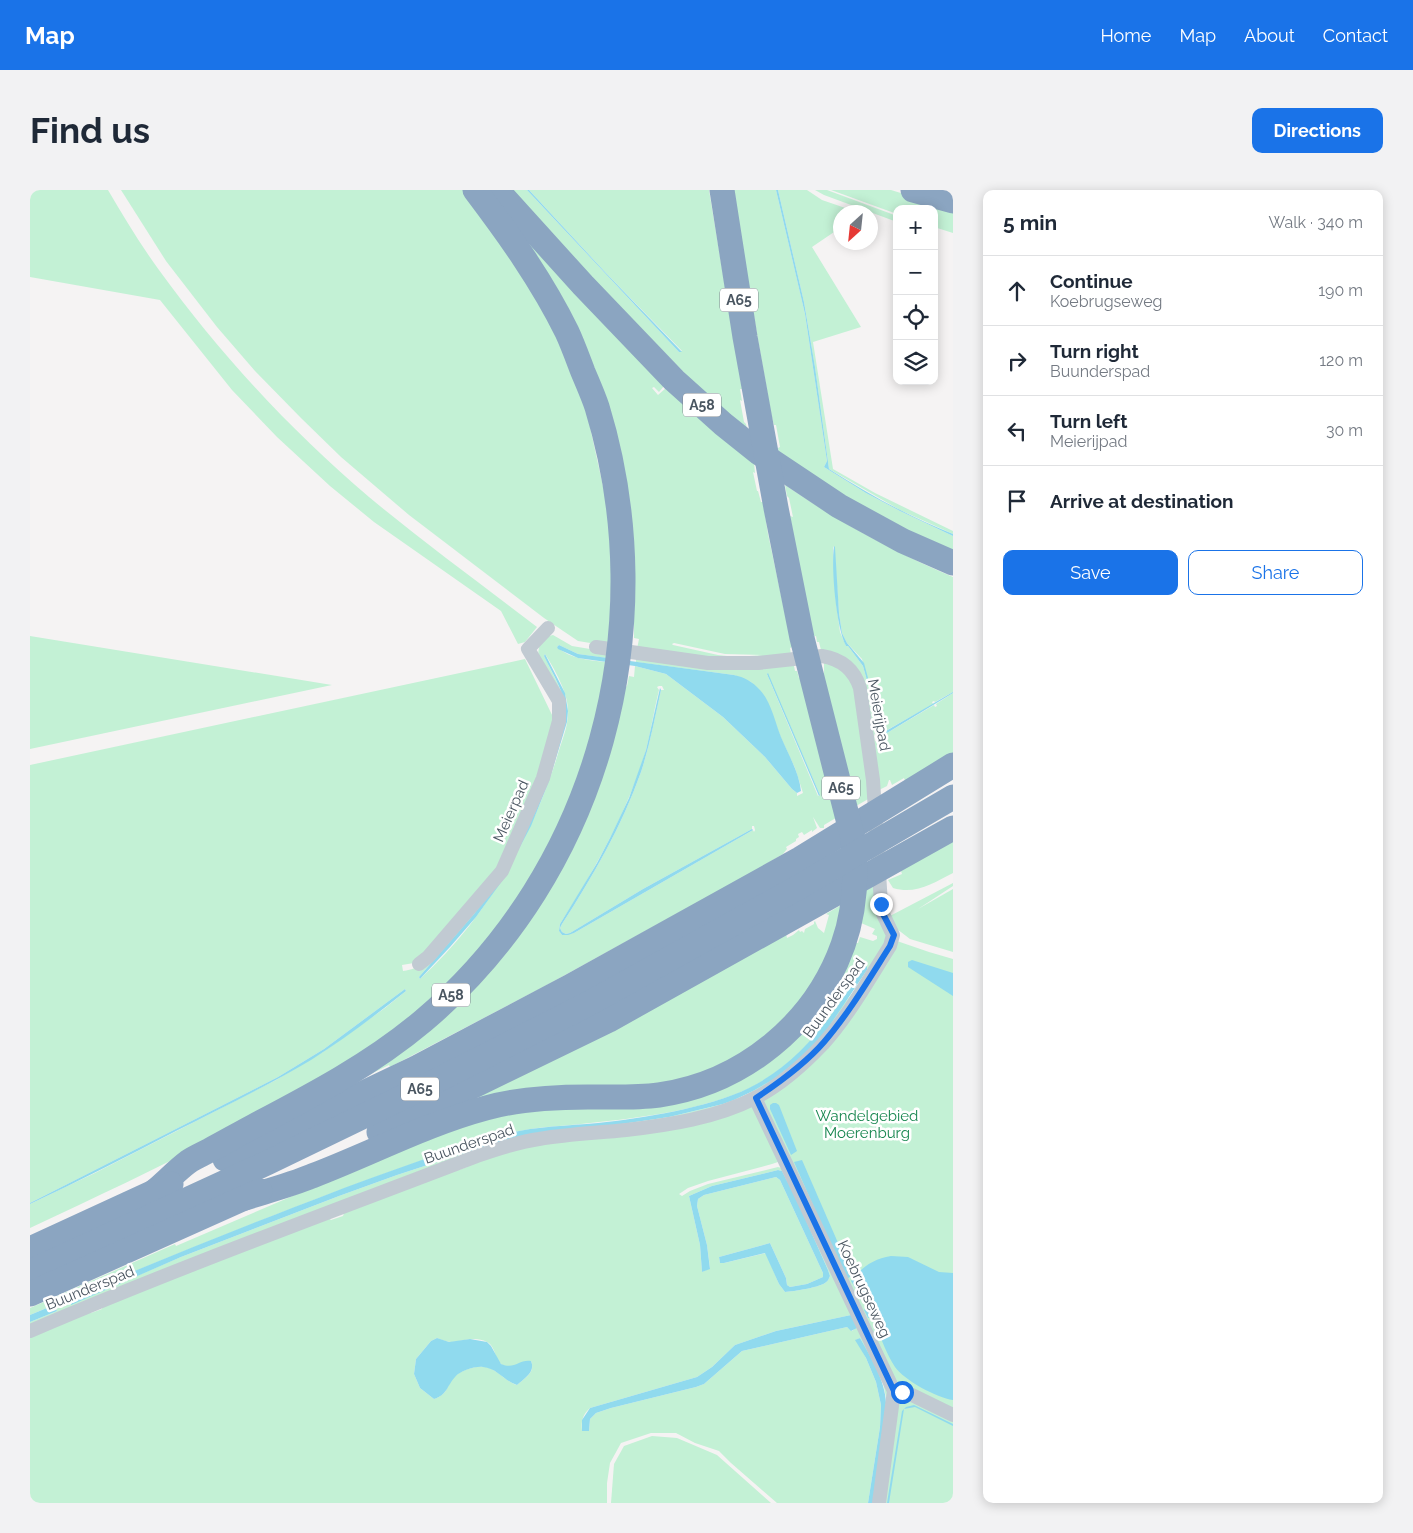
<!DOCTYPE html>
<meta charset="utf-8">
<style>
:root{--surface:#fff;--page:#f2f2f3;--text:#1f2937;--muted:#747a83;--line:#e0e1e3;--accent:#1a73e8}
body{margin:0;font-family:Raleway,sans-serif;background:var(--page);color:var(--text)}
.controls{position:absolute;right:15px;top:15px;display:grid;overflow:hidden;border-radius:10px;box-shadow:0 2px 12px #0003}
.controls button{width:45px;height:45px;display:grid;place-items:center;padding:0;border:0;border-bottom:1px solid var(--line);background:var(--surface);color:var(--text);font:25px sans-serif}
.compass{position:absolute;left:803px;top:15px;width:45px;height:45px;border-radius:50%;background:var(--surface);box-shadow:0 2px 12px #0003;rotate:207deg}
.stop{position:absolute;width:15px;height:15px;margin:-11px;border:4px solid #1a73e8;border-radius:50%;background:#fff}
.stop.end{background:#1a73e8;border-color:#fff;box-shadow:0 1px 5px #0008}
.list{margin:0;padding:0;list-style:none}
h2{display:flex;justify-content:space-between;align-items:center;height:65px;margin:0;padding:0 20px;font-size:21px}
h2 small{font-size:16px;font-weight:400;color:var(--muted)}
.list li{display:grid;grid-template-columns:32px 1fr auto;gap:15px;align-items:center;box-sizing:border-box;height:70px;padding:0 20px;border-top:1px solid var(--line)}
.list b{display:block;font-size:19px;white-space:nowrap}
.list p{margin:0;font-size:16px;white-space:nowrap;color:var(--muted)}
.list em{font-size:16px;font-style:normal;color:var(--muted)}
.actions{display:flex;gap:10px;padding:15px 20px}
.actions a{flex:1;padding:11px 0;border:1px solid var(--accent);border-radius:10px;text-align:center;font-size:18px;color:var(--accent)}
.actions .main{background:var(--accent);color:#fff}
.icon{flex:none;width:28px;height:28px;fill:none;stroke:currentColor;stroke-width:2;stroke-linecap:round;stroke-linejoin:round}
.map{position:relative;flex:none;width:923px;height:1313px;overflow:hidden;border-radius:10px}
header{display:flex;align-items:center;gap:30px;box-sizing:border-box;height:70px;padding:0 25px;background:var(--accent);color:#fff}
header strong{font-size:24px}
nav{display:flex;gap:28px;margin-inline-start:auto;font-size:18px}
.intro{display:flex;align-items:center;justify-content:space-between;box-sizing:border-box;height:120px;padding:0 30px}
h1{margin:0;font-size:35px}
.button{padding:12px 22px;border-radius:10px;background:var(--accent);color:#fff;font-size:18px;font-weight:700}
main{display:flex;gap:30px;padding:0 30px}
aside{flex:1;background:var(--surface);border-radius:10px;box-shadow:0 2px 12px #0003}
.map>svg:first-child{display:block}
.green{fill:#c3f1d5;fill-rule:evenodd}
.water{fill:#90daee}
.lines{fill:none;stroke-linecap:round;stroke-linejoin:round}
.street{stroke:#c1cad2;stroke-width:14}
.highway{stroke:#8ba5c1;stroke-width:25}
.route{stroke:#1a73e8;stroke-width:6}
.labels{text-anchor:middle;stroke-width:5;stroke-linejoin:round;paint-order:stroke}
.shield{fill:#fff;stroke:#808990;stroke-width:1}
.shield-label{font-size:14px;font-weight:bold;fill:#4a5661}
.street-label{font-size:15px;fill:#4a5661;stroke:#fff}
.park-label{font-size:15px;fill:#17864f;stroke:#fff}
</style>
<header>
<strong>Map</strong>
<nav><a>Home</a><a>Map</a><a>About</a><a>Contact</a></nav>
</header>
<div class="intro"><h1>Find us</h1><a class="button">Directions</a></div>
<main>
<div class="map">
<svg width="923" height="1313" viewBox="0 0 923 1313">
<rect width="100%" height="100%" fill="#f5f3f3"/>
<g class="green">
<path d="M0 0H78C94 27 110 54 129 80 189 163 261 241 339 307 393 352 451 394 507 437L495 452 488 454 471 421 344 332 300 296 247 247 202 200 130 110 0 87Z"/>
<path d="M91 0H433L462 38 520 130 553 205 583 342 579 456 548 451 514 428 379 325 311 267 271 228 225 181 187 137 136 71Z"/>
<path d="M451 0 634 196 629 202 624 197 622 198 628 205 636 198 724 273 725 283 723 282 727 301H728L731 312H733L738 344 762 457 760 458 761 465 728 472 607 459 609 449 604 448V431L600 417 582 251ZM644 453 695 464 733 465 706 467 688 465 643 455 642 454Z"/>
<path d="M477 0H497L649 162 652 161 574 81 499 0H679L712 199H710L712 211 710 210 714 232 716 234 718 245 698 228Z"/>
<path d="M702 0H746L775 124 797 271 794 277 836 303 870 321 923 346V366L885 348 749 268 748 258 750 257 746 235H744L741 224Z"/>
<path d="M748 0H777L792 10 827 22H811L810 38 782 57 831 137 783 152 803 279 845 303 923 341V344L870 320 799 279 785 177 774 112Z"/>
<path d="M785 0H797L867 26V32L794 5Z"/>
<path d="M801 0H861L923 19V43L904 37V19H867V24Z"/>
<path d="M755 295C808 331 864 362 923 387V502L905 512 904 511 902 512 903 514 850 544 849 545 845 543 844 546 845 551 847 552 853 549 852 546 904 515 905 517 907 516 906 514 923 503V564L875 591 874 588 862 595 860 590H859L857 596 849 600 834 500 791 460 789 452H787L786 446 782 447 760 326 763 327 759 308 757 306ZM804 356 809 423 812 443 817 453 832 469 837 490 833 476 818 456H816L810 442 806 413 803 358Z"/>
<path d="M523 445 542 456 578 462V464H576V468L548 464 529 455 527 457C541 469 558 470 575 472L574 483 577 484C574 507 569 529 562 551 541 624 505 690 458 750L456 749 455 750 457 752 427 785 429 787C404 811 379 834 352 854 301 889 246 918 191 945 128 978 64 1008 0 1038V1014L65 983 246 890 293 862 355 818 376 801 375 799 294 859 248 887 0 1013V575L495 469 523 527 527 526V527C524 548 517 570 509 589 496 625 480 661 457 692 438 719 415 743 392 767L384 773 372 775 373 781C382 780 389 777 396 771L432 732 467 688 487 653 511 599 522 569 533 527 531 515 509 471C507 460 509 447 523 445ZM515 464C524 478 538 503 538 520 539 536 531 552 527 567 501 650 454 731 390 789L389 787 444 724 470 689 500 634 518 590 536 524C535 503 523 485 514 466Z"/>
<path d="M0 446 302 495 0 559Z"/>
<path d="M606 469 764 476 765 481H767L769 488 771 487 811 625 794 635V638H790L783 627 787 638 782 642V640L774 645 772 642 768 644 769 647 766 649V651L756 657 757 659 753 664 723 682 515 796 360 877 359 875 282 913 475 754 591 500 597 496 599 486 604 487 605 476 636 484 693 527 735 567 762 599 767 603V606L773 603 765 578 751 548 737 511 721 492 704 485 606 472ZM737 483 790 605 788 606 737 484ZM629 496H632L634 500H631C625 527 620 555 611 582 592 636 563 686 532 734L530 738 532 742 536 744 540 743 613 699 722 639V636H724L725 640 724 642 723 640 544 743 532 745 529 741 530 734C565 679 597 623 616 560 621 540 624 520 629 500L627 497Z"/>
<path d="M799 470 823 489 840 608 826 616 793 484 794 483V471Z"/>
<path d="M923 649V683C903 693 886 705 863 698L858 690 872 684 871 681Z"/>
<path d="M923 693V696L888 719 923 699V762L880 749 867 739 858 727Z"/>
<path d="M847 694C847 701 846 708 848 715 850 729 862 740 857 753 840 781 824 811 804 836 744 912 675 927 584 939 544 944 504 945 465 956L94 1098 0 1137V1132L27 1121 24 1115 0 1125V1118L145 1054 146 1056 328 978V977L414 942 457 928 458 929C494 920 531 919 569 918V916C595 916 620 916 645 912 706 900 762 862 796 811 808 793 817 773 826 753H828L830 747 843 751 847 749V746L842 744 845 739 831 733V730L834 702ZM834 777H837V780L804 832 780 859 753 882 733 895 714 906 693 914 639 927 571 937 518 942 465 953 367 985 309 1006 151 1067 41 1114 40 1108C112 1078 185 1048 258 1020 330 992 402 965 476 944 507 936 538 936 569 932 618 927 680 918 724 896 758 877 786 850 807 818 816 804 823 788 834 777Z"/>
<path d="M818 711 815 732 766 828 667 892 440 908 756 744 757 748 763 745 769 740 770 742 772 741 774 743 775 739 784 734V732L785 731 788 738 794 743 799 725 796 724Z"/>
<path d="M867 751 899 762 923 769V1313H852L867 1218 870 1213V1203L731 911Z"/>
<path d="M720 915 727 919 730 924 750 969 748 972 742 974 678 991 658 998 649 1004 652 1006 660 1001 678 994 748 977 755 979 829 1139 855 1191 858 1204V1225L846 1313H843L855 1229 856 1207 853 1193 830 1148 826 1150 836 1168 846 1192 851 1215 850 1237 838 1313H747L701 1273 689 1261 665 1253 646 1243H621L591 1253 580 1273 577 1293V1313H0V1144L56 1120 61 1123 72 1119 73 1113 287 1031 297 1027 301 1030 313 1026 315 1020 424 978 429 980 437 977 439 972 467 962 492 956 518 951 606 942 670 930ZM748 980 752 981 767 1010 798 1080 800 1086C798 1090 799 1090 795 1093 787 1098 765 1101 755 1102L749 1094 736 1063 694 1073H690L689 1067 740 1053 756 1088 757 1095 760 1097 777 1094 793 1087V1083L750 990 746 987 674 1005 668 1009 667 1016 677 1055 680 1078 672 1082 670 1055 659 1006 682 996ZM821 1125 826 1138 822 1141 817 1137 712 1161 674 1194 666 1197 581 1218 566 1223 560 1229 559 1241 552 1240C551 1231 553 1224 560 1218L667 1187 682 1177 705 1155 746 1141ZM407 1148C412 1150 417 1152 422 1152 434 1151 445 1146 457 1152 467 1157 464 1173 475 1176 485 1179 492 1170 501 1171 506 1183 494 1188 487 1195 475 1191 468 1180 456 1177 447 1175 432 1180 425 1186 416 1195 419 1204 404 1209L390 1198 384 1184 386 1169 401 1151Z"/>
<path d="M622 1246 647 1248 687 1265 741 1313H581L584 1274 594 1256Z"/>
</g>
<g class="water">
<path d="M497 0H499L574 81 652 162H649Z"/>
<path d="M746 0H748L774 112 785 177 799 279C838 304 880 327 923 344V346L870 321 836 303 794 277 797 271 775 124Z"/>
<path d="M804 356 805 357 809 423 812 443 817 453 834 473 838 488 837 490 833 476 818 456H816C806 437 801 378 804 356Z"/>
<path d="M529 455 548 464 704 485C714 487 723 492 730 500 741 512 745 532 751 547 758 564 769 582 771 601L767 603 762 599 735 567 693 527 636 484 605 476 548 468 528 459 527 457Z"/>
<path d="M515 464 535 503 538 521 537 532 519 591 501 636 472 691 446 727 420 757 390 789 389 787 444 724 470 689 535 534C539 508 525 489 514 466Z"/>
<path d="M738 483 790 605 789 606 737 484Z"/>
<path d="M630 498 631 500C625 527 620 555 611 582 592 636 563 686 532 734L530 738 532 742 536 744 540 743 613 699 722 639 723 640 544 743 538 745H532L529 741 530 734 567 673 580 648 599 608 616 560Z"/>
<path d="M923 502V503L852 546 847 547 849 545Z"/>
<path d="M882 770 923 783V806L878 777V772Z"/>
<path d="M835 776 837 777V780L796 841 772 867 744 889 723 901 704 910 693 914 639 927 465 953 367 985 309 1006 151 1067 41 1115 40 1108C113 1077 187 1047 262 1018 332 991 403 964 476 944 506 936 537 936 568 933 613 928 678 918 719 898 771 872 803 826 833 777Z"/>
<path d="M375 799 376 801C346 825 314 849 281 870 237 896 192 918 146 941 98 966 49 991 0 1014V1013L248 887 294 859Z"/>
<path d="M743 913H746L749 915 767 961 761 965 740 919V915Z"/>
<path d="M772 970 822 1085 816 1090 764 972Z"/>
<path d="M748 980 752 981 767 1010 798 1080 800 1086C798 1090 799 1090 795 1093 787 1098 765 1101 755 1102L749 1094 735 1063 694 1073H690L689 1067 740 1053 756 1088 757 1095 760 1097 777 1094 793 1087V1083L750 990 746 987 674 1005 668 1009 667 1016 677 1055 680 1079 672 1082 670 1055 659 1006 682 996Z"/>
<path d="M861 1066 878 1067 909 1082 923 1083V1210C907 1208 874 1190 865 1177 857 1165 852 1150 846 1137L849 1129 847 1127 838 1128 834 1120 837 1117 821 1091C832 1077 843 1069 861 1066Z"/>
<path d="M24 1115 27 1121 0 1132V1125Z"/>
<path d="M821 1125 827 1138 821 1141 817 1137 712 1161 674 1194 666 1197 581 1218 566 1223 560 1229 559 1241H552V1230L560 1218 667 1187 682 1177 705 1155 746 1141Z"/>
<path d="M407 1148 419 1152 440 1149 457 1152 461 1156 471 1174C485 1180 489 1169 501 1171 506 1182 494 1189 487 1195 474 1191 467 1178 453 1177 445 1176 430 1181 425 1187 417 1196 417 1205 404 1209L390 1198 384 1184 386 1169 401 1151Z"/>
<path d="M830 1148C841 1168 855 1190 856 1213L843 1313H838L850 1237 851 1215 846 1192 836 1168 825 1150Z"/>
<path d="M884 1215 923 1234V1236L885 1217 874 1219 859 1313H857L872 1221 876 1217Z"/>
</g>
<g class="lines">
<g class="street">
<path d="M389 774 398 767 472 681 513 588 529 531V511L498 459 518 438"/>
<path d="M725 908 864 1201 849 1313"/>
<path d="M0 1141C147 1078 298 1023 447 966 467 959 488 952 509 949 538 944 567 943 596 940 639 935 686 928 725 908 749 896 775 873 793 854 819 825 839 789 860 756L863 745 853 724 851 714 843 590 830 498C824 479 811 469 792 466L728 473H678L566 457"/>
<path d="M864 1201 882 1205 923 1225"/>
</g>
<g class="highway">
<path d="M467 0 553 95 644 190 693 234 728 262 809 316 873 351 923 373"/>
<path d="M883 0 923 11"/>
<path d="M349 942 579 830 923 638"/>
<path d="M195 969 386 878 541 796 770 669 923 575"/>
<path d="M125 1001C136 992 146 981 158 972 165 967 173 964 180 960 195 952 209 944 224 936 283 905 342 874 393 831 570 681 634 436 567 217 563 205 558 194 553 182 548 169 543 155 537 142 512 91 479 45 445 0"/>
<path d="M215 1008C237 1001 260 995 282 986 340 964 396 934 456 918 488 909 524 907 558 907 582 907 606 908 629 905 713 893 785 834 813 755 825 721 827 684 823 649L772 448 746 318 715 147 692 0"/>
<path d="M0 1059 141 994"/>
<path d="M0 1082 239 972 398 895 556 815 769 697 923 607"/>
<path d="M0 1104 230 1001"/>
</g>
</g>
<g class="lines">
<path class="route" d="M851 714 853 724 864 745 860 756C839 789 819 823 794 852 775 874 750 892 726 908L864 1201 872 1202"/>
</g>
<g class="labels">
<g class="shield">
<rect x="690" y="98.5" width="38" height="23" rx="4"/>
<rect x="653" y="203.5" width="38" height="23" rx="4"/>
<rect x="792" y="586.5" width="38" height="23" rx="4"/>
<rect x="402" y="793.5" width="38" height="23" rx="4"/>
<rect x="371" y="887.5" width="38" height="23" rx="4"/>
</g>
<g class="shield-label">
<text x="709" y="115">A65</text>
<text x="672" y="220">A58</text>
<text x="811" y="603">A65</text>
<text x="421" y="810">A58</text>
<text x="390" y="904">A65</text>
</g>
<g class="street-label">
<text transform="translate(849 525) rotate(80)" y="5">Meierijpad</text>
<text transform="translate(481 621) rotate(-66)" y="5">Meierpad</text>
<text transform="translate(804 808) rotate(-54)" y="5">Buunderspad</text>
<text transform="translate(439 954) rotate(-19)" y="5">Buunderspad</text>
<text transform="translate(60 1098) rotate(-22)" y="5">Buunderspad</text>
<text transform="translate(834 1099) rotate(65)" y="5">Koebrugseweg</text>
</g>
<g class="park-label">
<text x="837" y="931">Wandelgebied<tspan x="837" dy="17">Moerenburg</tspan></text>
</g>
</g>
</svg>
<div class="controls">
<button>+</button>
<button>−</button>
<button><svg class="icon" aria-label="locate" viewBox="0 0 24 24"><circle cx="12" cy="12" r="6"/><path d="M12 2v4M12 18v4M2 12h4M18 12h4"/></svg></button>
<button><svg class="icon" aria-label="layers" viewBox="0 0 24 24"><path d="M12 4l9 5-9 5-9-5zM3 14l9 5 9-5"/></svg></button>
</div>
<svg class="compass" viewBox="-18 -18 36 36"><path d="M0-13l5 13h-10z" fill="#e53935"/><path d="M0 13l5-13h-10z" fill="#747a83"/></svg>
<div class="stop" style="left:872px;top:1202px"></div>
<div class="stop end" style="left:851px;top:714px"></div>
</div>
<aside>
<h2>5 min<small>Walk · 340 m</small></h2>
<ul class="list">
<li><svg class="icon" aria-label="ahead" viewBox="0 0 24 24"><path d="M12 20V5M6 11l6-6 6 6"/></svg><div><b>Continue</b><p>Koebrugseweg</p></div><em>190 m</em></li>
<li><svg class="icon" aria-label="right" viewBox="0 0 24 24"><path d="M7 20v-9h11M14 6l5 5-5 5"/></svg><div><b>Turn right</b><p>Buunderspad</p></div><em>120 m</em></li>
<li><svg class="icon" aria-label="left" viewBox="0 0 24 24"><path d="M17 20v-9H6M10 6l-5 5 5 5"/></svg><div><b>Turn left</b><p>Meierijpad</p></div><em>30 m</em></li>
<li><svg class="icon" aria-label="arrive" viewBox="0 0 24 24"><path d="M6 21V4h12l-3 4 3 4H6"/></svg><div><b>Arrive at destination</b></div></li>
</ul>
<div class="actions"><a class="main">Save</a><a>Share</a></div>
</aside>
</main>
